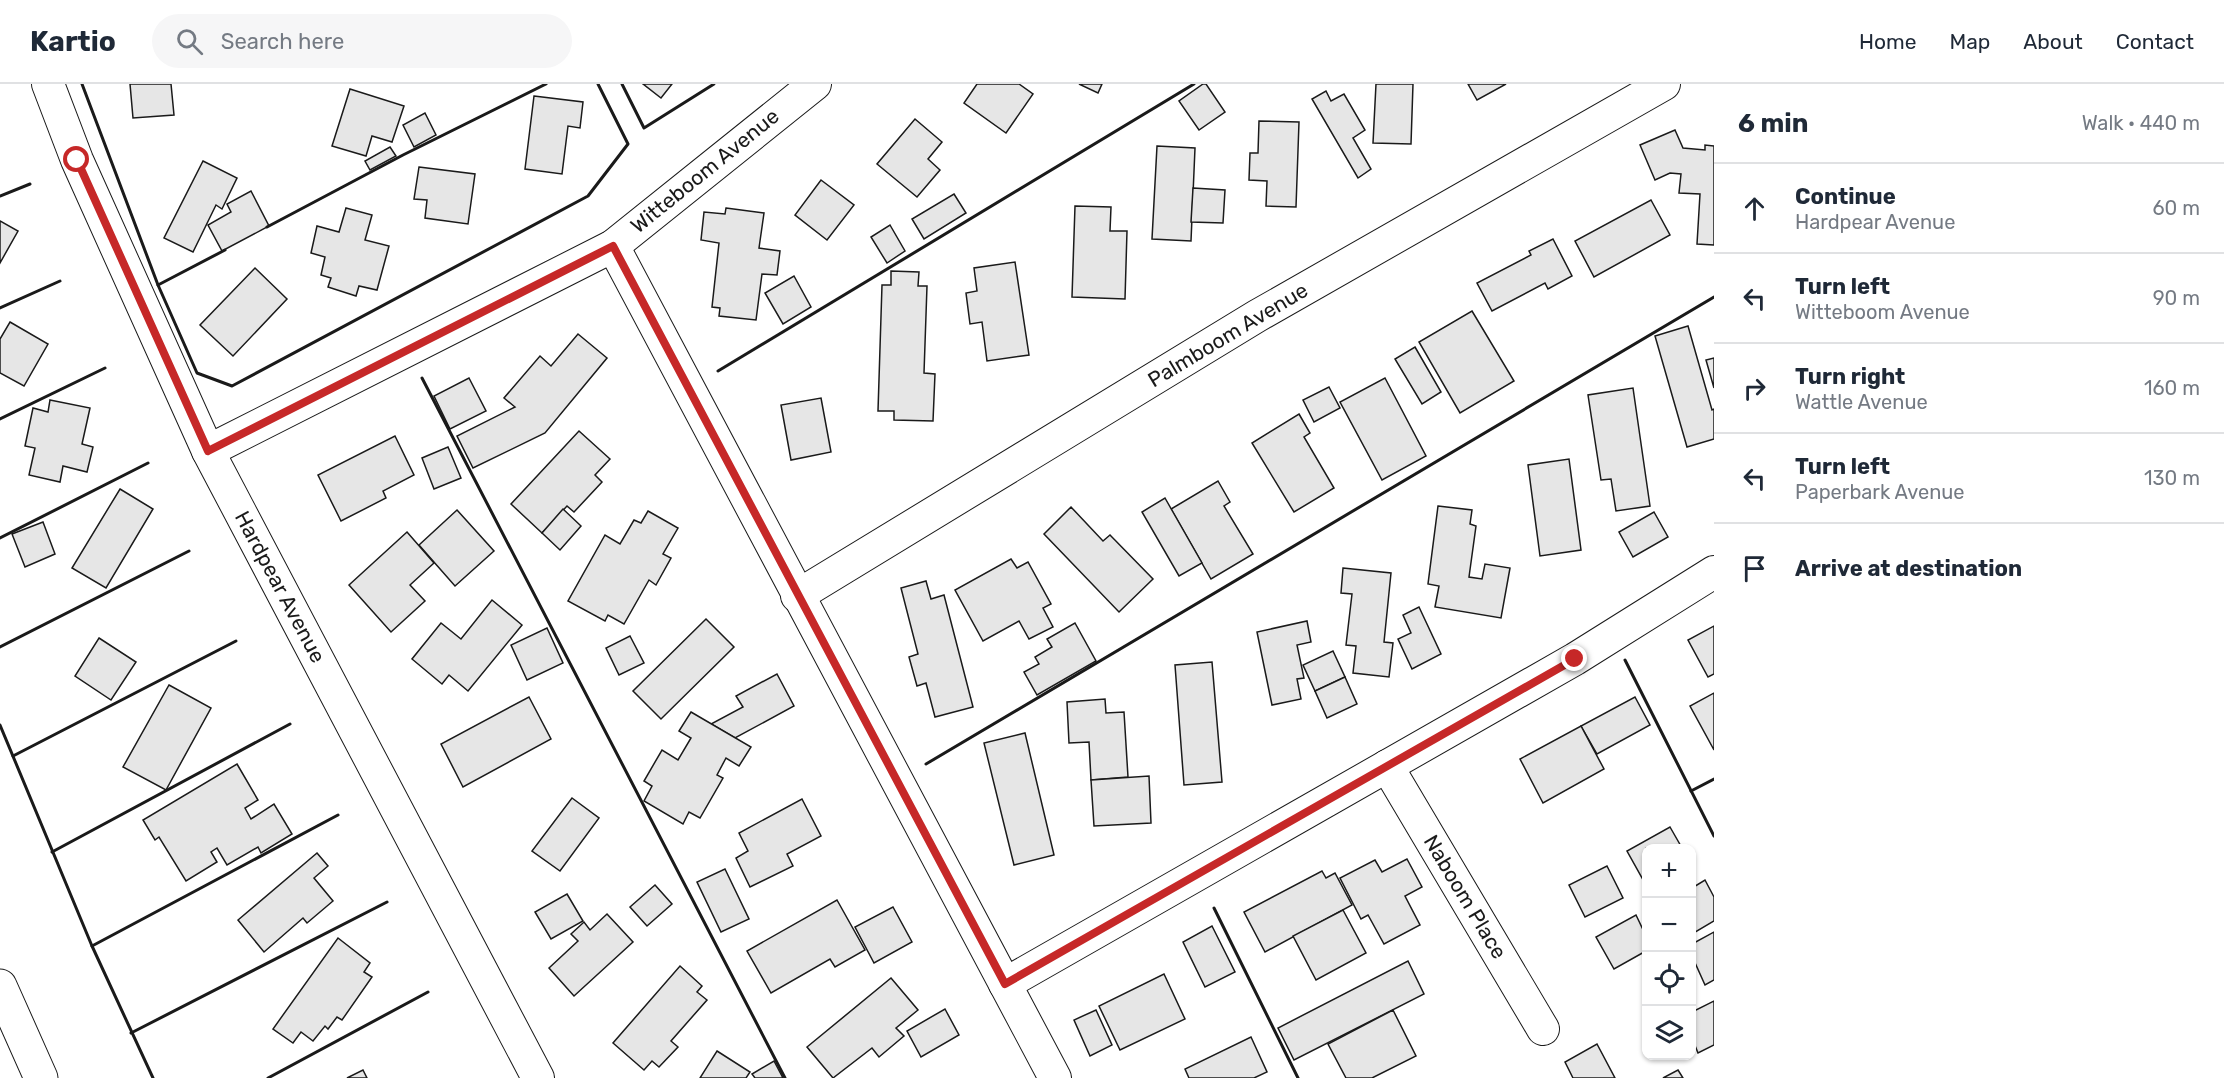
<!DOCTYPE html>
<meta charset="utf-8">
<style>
:root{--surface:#fff;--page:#f6f6f7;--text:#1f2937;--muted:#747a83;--line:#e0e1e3}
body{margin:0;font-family:Rubik,sans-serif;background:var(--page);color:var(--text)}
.controls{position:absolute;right:18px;bottom:18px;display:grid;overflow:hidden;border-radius:12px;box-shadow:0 2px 4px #0004}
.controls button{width:54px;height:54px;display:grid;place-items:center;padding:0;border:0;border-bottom:2px solid var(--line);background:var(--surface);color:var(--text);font:30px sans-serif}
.stop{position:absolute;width:18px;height:18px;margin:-14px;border:4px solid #c62828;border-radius:50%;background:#fff}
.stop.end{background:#c62828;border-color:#fff;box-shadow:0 2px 6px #0008}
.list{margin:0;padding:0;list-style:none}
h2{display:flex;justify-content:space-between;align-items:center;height:78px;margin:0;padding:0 24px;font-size:26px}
h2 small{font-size:20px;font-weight:400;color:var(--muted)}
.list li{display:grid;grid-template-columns:39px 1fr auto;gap:18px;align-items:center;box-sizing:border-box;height:90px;padding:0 24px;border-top:2px solid var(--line)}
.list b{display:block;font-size:22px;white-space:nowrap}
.list p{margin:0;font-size:20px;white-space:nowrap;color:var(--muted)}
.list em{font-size:20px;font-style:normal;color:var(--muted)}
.icon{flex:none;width:33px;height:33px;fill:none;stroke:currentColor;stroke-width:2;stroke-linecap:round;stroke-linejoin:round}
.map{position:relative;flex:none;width:1714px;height:994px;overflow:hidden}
header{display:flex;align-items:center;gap:36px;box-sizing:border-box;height:84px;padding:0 30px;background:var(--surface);border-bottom:2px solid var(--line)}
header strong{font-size:28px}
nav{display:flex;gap:33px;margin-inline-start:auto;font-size:21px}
.search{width:420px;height:54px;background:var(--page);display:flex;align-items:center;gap:15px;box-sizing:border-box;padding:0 21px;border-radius:33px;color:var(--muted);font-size:22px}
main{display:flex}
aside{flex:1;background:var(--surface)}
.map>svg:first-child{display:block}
.building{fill:#e6e6e6;stroke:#1a1a1a;stroke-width:1.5}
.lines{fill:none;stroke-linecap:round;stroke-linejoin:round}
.street-casing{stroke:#1a1a1a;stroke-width:34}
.secondary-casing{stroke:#1a1a1a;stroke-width:35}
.street{stroke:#fff;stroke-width:32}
.secondary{stroke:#fff;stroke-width:33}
.wall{stroke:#1a1a1a;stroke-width:3}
.route{stroke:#c62828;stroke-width:8}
.labels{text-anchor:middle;stroke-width:4.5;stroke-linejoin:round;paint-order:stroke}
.street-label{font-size:21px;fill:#1a1a1a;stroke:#fff}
</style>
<header>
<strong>Kartio</strong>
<div class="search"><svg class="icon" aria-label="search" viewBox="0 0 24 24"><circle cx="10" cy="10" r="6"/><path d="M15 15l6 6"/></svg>Search here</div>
<nav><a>Home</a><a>Map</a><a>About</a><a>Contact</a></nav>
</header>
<main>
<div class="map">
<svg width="1714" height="994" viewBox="0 0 1714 994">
<rect width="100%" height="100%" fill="#fff"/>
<g class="building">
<path d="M130 0H171L174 31 133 34Z"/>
<path d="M643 0H672L661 14Z"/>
<path d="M977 0H1019L1033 10 1006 49 964 19Z"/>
<path d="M1079 0H1102L1098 9Z"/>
<path d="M1203 0H1206L1225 28 1199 46 1179 17Z"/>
<path d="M1376 0H1413L1411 60 1373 59Z"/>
<path d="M1468 0H1506L1477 16Z"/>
<path d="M350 5 404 22 392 58 372 52 366 72 332 62Z"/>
<path d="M1326 7 1331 17 1344 10 1365 46 1353 54 1371 85 1358 94 1312 15Z"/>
<path d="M534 12 583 18 580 44 568 42 562 90 525 85Z"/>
<path d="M425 29 436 51 414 63 403 41Z"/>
<path d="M915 35 942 58 928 75 940 86 917 113 877 80Z"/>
<path d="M1259 37 1299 38 1296 123 1266 122 1267 97 1249 96 1250 69H1258Z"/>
<path d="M1675 46 1683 64 1705 66V61L1714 62V161L1697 160 1700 110 1679 109 1681 90 1670 89 1655 96 1640 61Z"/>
<path d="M1157 62 1195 64 1191 157 1152 155Z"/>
<path d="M390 63 396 72 370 86 365 77Z"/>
<path d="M203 77 237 94 222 125 216 121 193 168 164 154Z"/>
<path d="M419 83 475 90 468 140 425 134 427 116 414 115Z"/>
<path d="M821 96 854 121 827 156 795 131Z"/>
<path d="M1193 104 1225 106 1223 139 1191 138Z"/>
<path d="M251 107 269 142 222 167 208 141 231 128 227 120Z"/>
<path d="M954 110 966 129 924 155 912 135Z"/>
<path d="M1651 116 1670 151 1594 193 1575 157Z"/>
<path d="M1075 122 1111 123 1110 147H1127L1125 215 1072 213Z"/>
<path d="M346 124 372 131 365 156 389 162 377 206 359 202 356 212 328 203 331 194 321 191 325 173 311 169 317 142 339 148Z"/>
<path d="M726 124 764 129 759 164 780 167 777 191 762 190 756 236 719 232 720 224 712 223 719 159 701 156 704 128 725 130Z"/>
<path d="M0 137 18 147 0 179Z"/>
<path d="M890 141 905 167 887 179 871 153Z"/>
<path d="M1553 155 1572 192 1548 205 1545 199 1492 227 1477 199 1531 171 1529 167Z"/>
<path d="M1015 178 1029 271 987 277 982 238 970 240 966 209 977 207 974 184Z"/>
<path d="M255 184 287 215 233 272 200 241Z"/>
<path d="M891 187 919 188 918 202H927L924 289 935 290 933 337 894 336V327H878L882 201H891Z"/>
<path d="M794 192 811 223 783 240 765 209Z"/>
<path d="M1472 227 1514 297 1460 329 1419 258Z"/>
<path d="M10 238 48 260 24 302 0 289V255Z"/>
<path d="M1688 242 1712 326 1714 325V355L1687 363 1655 252Z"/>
<path d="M578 250 607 274 545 349 473 384 457 352 515 323 504 314 540 272 551 282Z"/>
<path d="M1415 263 1441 308 1422 320 1395 275Z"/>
<path d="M1714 274V304L1706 276Z"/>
<path d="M469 294 486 327 450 345 434 312Z"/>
<path d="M1385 294 1426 372 1382 396 1340 318Z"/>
<path d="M1329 303 1340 324 1314 338 1303 316Z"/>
<path d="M1633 304 1650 422 1616 427 1611 395 1601 396 1588 311Z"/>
<path d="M821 314 831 368 791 376 781 321Z"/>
<path d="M50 316 90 324 82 360 93 363 87 388 63 382 60 398 29 391 35 364 25 362 33 324 48 328Z"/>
<path d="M1299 330 1310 349 1304 353 1334 404 1294 428 1252 359Z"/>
<path d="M579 347 610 375 595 391 602 398 574 428 567 422 542 449 511 420Z"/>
<path d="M395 352 414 391 383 407 386 414 341 437 318 391Z"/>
<path d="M448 363 461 394 434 405 422 374Z"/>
<path d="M1569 375 1581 466 1540 472 1528 381Z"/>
<path d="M1218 397 1230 418 1224 422 1253 470 1211 495 1171 425Z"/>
<path d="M120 405 153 425 106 504 72 484Z"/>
<path d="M1165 414 1202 479 1179 492 1142 428Z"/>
<path d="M1438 422 1472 426 1470 440 1476 442 1469 493 1482 495 1485 480 1510 484 1501 534 1435 523 1439 502 1428 500Z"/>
<path d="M1071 423 1103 457 1110 451 1153 495 1119 528 1044 450Z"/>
<path d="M563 425 581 442 560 466 542 449Z"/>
<path d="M457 426 494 467 455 502 419 461Z"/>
<path d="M648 427 678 444 663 470 671 474 656 501 649 496 624 540 608 531 605 537 568 517 605 451 620 460 634 436 641 439Z"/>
<path d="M1654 428 1668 453 1633 473 1619 448Z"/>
<path d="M43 438 55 470 25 483 12 450Z"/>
<path d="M407 448 434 479 410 501 425 517 391 548 349 501Z"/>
<path d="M1011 475 1017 484 1028 478 1051 520 1043 524 1053 543 1029 555 1019 537 983 557 955 506Z"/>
<path d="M1343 484 1391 489 1384 558 1393 559 1389 593 1353 589 1356 562 1346 561 1352 510 1341 509Z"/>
<path d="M926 497 931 515 944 511 973 623 935 633 926 599 917 602 909 573 918 570 901 504Z"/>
<path d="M492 516 522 541 468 607 449 591 442 600 412 575 441 539 461 555Z"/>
<path d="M1419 523 1441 570 1412 585 1398 555 1411 549 1403 531Z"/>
<path d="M706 535 734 563 661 635 633 607Z"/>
<path d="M1307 537 1311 558 1297 561 1304 594 1297 595 1301 615 1272 621 1257 548Z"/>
<path d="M1075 539 1096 577 1037 611 1024 588 1039 580 1035 573 1052 563 1047 555Z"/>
<path d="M1714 542V590L1708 593 1688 556Z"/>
<path d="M547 544 563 579 527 596 511 561Z"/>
<path d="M630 552 644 579 619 591 606 564Z"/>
<path d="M99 554 136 578 111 616 75 592Z"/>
<path d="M1333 567 1345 593 1315 607 1303 581Z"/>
<path d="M1212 578 1222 698 1184 701 1175 581Z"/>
<path d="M777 590 794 622 735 654 711 640 743 623 736 612Z"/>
<path d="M1345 593 1357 620 1327 634 1315 607Z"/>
<path d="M169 601 211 624 166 706 123 683Z"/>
<path d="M1714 609V666L1690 622Z"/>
<path d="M529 613 551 655 463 703 441 660Z"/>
<path d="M1635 613 1650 641 1597 670 1581 642Z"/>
<path d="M1105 615 1106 629 1124 628 1128 693 1091 696 1089 658 1069 659 1067 618Z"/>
<path d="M691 628 751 663 739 682 726 674 717 691 723 694 700 734 689 728 683 740 644 717 652 702 644 697 662 666 678 676 691 654 679 647Z"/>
<path d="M1581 642 1604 685 1543 719 1520 675Z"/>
<path d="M1025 649 1054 771 1014 781 984 659Z"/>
<path d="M237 680 258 716 245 724 251 735 274 720 292 750 261 769 258 763 227 781 217 764 211 768 217 778 186 797 159 753 155 756 143 736Z"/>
<path d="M1149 692 1151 739 1094 742 1091 696Z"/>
<path d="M572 714 599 734 560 787 532 767Z"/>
<path d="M802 715 821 752 787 770 793 782 750 803 736 774 748 767 739 749Z"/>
<path d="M1670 743 1682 764H1646V801L1627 767Z"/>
<path d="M317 769 328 782 314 794 333 817 307 839 303 834 264 868 238 836Z"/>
<path d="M1407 775 1422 803 1405 812 1420 841 1384 860 1368 831 1361 835 1340 794 1375 776 1382 788Z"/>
<path d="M1607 782 1623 814 1585 833 1569 801Z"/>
<path d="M725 785 749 835 721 848 697 798Z"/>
<path d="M1322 787 1326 794 1335 789 1352 821 1265 868 1244 828Z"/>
<path d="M1705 796 1714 813V837L1692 850V804Z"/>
<path d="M655 801 672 820 647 842 630 823Z"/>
<path d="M567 810 583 837 551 855 535 828Z"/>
<path d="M837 816 865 866 835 883 830 875 771 909 747 867Z"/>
<path d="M893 823 912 858 874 879 855 843Z"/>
<path d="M1343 826 1366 869 1316 896 1293 852Z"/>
<path d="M607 830 633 858 574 912 549 884 578 857 571 850 584 838 590 846Z"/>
<path d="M1636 831 1646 852V867L1614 885 1596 853Z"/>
<path d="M1212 842 1235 888 1205 903 1183 858Z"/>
<path d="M1714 848V896L1705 901 1692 872V860Z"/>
<path d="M338 854 370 879 364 888 372 893 342 936 337 933 328 945 325 942 313 957 301 948 293 959 273 945Z"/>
<path d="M1408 877 1424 910 1294 976 1278 944Z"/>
<path d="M680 882 702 902 697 908 707 916 671 957 678 963 659 983 652 977 644 986 613 959Z"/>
<path d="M1164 890 1185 935 1120 966 1099 922Z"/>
<path d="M891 894 918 926 896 944 904 952 879 973 872 964 833 994 807 963Z"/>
<path d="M1714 917V961L1698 969 1692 954V928Z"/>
<path d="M945 925 959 951 921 973 907 947Z"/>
<path d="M1096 926 1112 961 1090 972 1074 936Z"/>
<path d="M1393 926 1416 972 1372 994H1346L1328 960Z"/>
<path d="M1251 953 1267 988 1254 994H1189L1185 985Z"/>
<path d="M1597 960 1615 994H1573L1565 978Z"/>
<path d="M717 967 750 988 746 994H700Z"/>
<path d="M774 977 783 994H755L752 990Z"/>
<path d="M363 986 367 994H347Z"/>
<path d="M1678 986 1683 994H1663Z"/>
</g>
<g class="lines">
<g class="street-casing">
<g id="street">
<path d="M48 0 77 76 208 367 538 994"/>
<path d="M613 162 1055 994"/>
<path d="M208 367 613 162 815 0"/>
<path d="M797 512 1257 232 1664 0"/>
<path d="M1387 682 1543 945"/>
<path d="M1005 900 1575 575 1714 488"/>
</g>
</g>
<g class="secondary-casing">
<path id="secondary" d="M0 902 41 994"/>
</g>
<use href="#street" class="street"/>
<use href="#secondary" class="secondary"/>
<g class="wall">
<path d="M82 0 158 201 197 289 232 302 588 112 628 60 598 0"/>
<path d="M622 0 644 44 714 0"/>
<path d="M0 112 30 100"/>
<path d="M267 143 403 71 546 0"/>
<path d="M158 201 225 166"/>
<path d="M0 224 60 197"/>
<path d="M718 287 1194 0"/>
<path d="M422 294 785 994"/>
<path d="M0 335 105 284"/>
<path d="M0 454 148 379"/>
<path d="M0 563 189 467"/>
<path d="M1625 576 1714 752"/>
<path d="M0 641 92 862 153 994"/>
<path d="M13 672 236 557"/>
<path d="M926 680 1714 213"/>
<path d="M1691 707 1714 695"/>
<path d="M52 768 290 640"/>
<path d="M1214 824 1298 994"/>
<path d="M92 862 338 731"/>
<path d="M131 949 387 818"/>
<path d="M268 994 428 908"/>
</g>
</g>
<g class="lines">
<path class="route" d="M77 76 208 367 613 162 1005 900 1575 575"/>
</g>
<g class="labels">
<g class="street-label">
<text transform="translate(705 87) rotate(-39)" y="7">Witteboom Avenue</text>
<text transform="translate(1228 251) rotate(-31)" y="7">Palmboom Avenue</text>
<text transform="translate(280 503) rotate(62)" y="7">Hardpear Avenue</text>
<text transform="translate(1465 813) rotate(59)" y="7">Naboom Place</text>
</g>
</g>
</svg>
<div class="controls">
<button>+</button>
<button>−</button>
<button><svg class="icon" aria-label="locate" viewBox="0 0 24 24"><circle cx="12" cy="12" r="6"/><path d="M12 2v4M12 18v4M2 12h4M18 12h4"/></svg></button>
<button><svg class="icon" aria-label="layers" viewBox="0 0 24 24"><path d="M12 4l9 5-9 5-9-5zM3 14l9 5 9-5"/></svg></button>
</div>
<div class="stop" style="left:77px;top:76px"></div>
<div class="stop end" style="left:1575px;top:575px"></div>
</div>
<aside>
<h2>6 min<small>Walk · 440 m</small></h2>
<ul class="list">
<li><svg class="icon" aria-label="ahead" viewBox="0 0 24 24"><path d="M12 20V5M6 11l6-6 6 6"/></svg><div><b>Continue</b><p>Hardpear Avenue</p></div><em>60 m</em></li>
<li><svg class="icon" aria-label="left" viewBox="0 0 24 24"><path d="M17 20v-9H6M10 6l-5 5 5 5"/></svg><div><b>Turn left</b><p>Witteboom Avenue</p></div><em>90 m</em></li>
<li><svg class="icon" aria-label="right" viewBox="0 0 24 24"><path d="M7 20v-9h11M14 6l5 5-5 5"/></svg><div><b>Turn right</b><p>Wattle Avenue</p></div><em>160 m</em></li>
<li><svg class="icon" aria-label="left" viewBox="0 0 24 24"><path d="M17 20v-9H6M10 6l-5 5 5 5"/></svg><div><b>Turn left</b><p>Paperbark Avenue</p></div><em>130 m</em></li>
<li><svg class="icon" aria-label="arrive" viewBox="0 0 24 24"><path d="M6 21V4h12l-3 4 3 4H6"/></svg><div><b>Arrive at destination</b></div></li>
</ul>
</aside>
</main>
